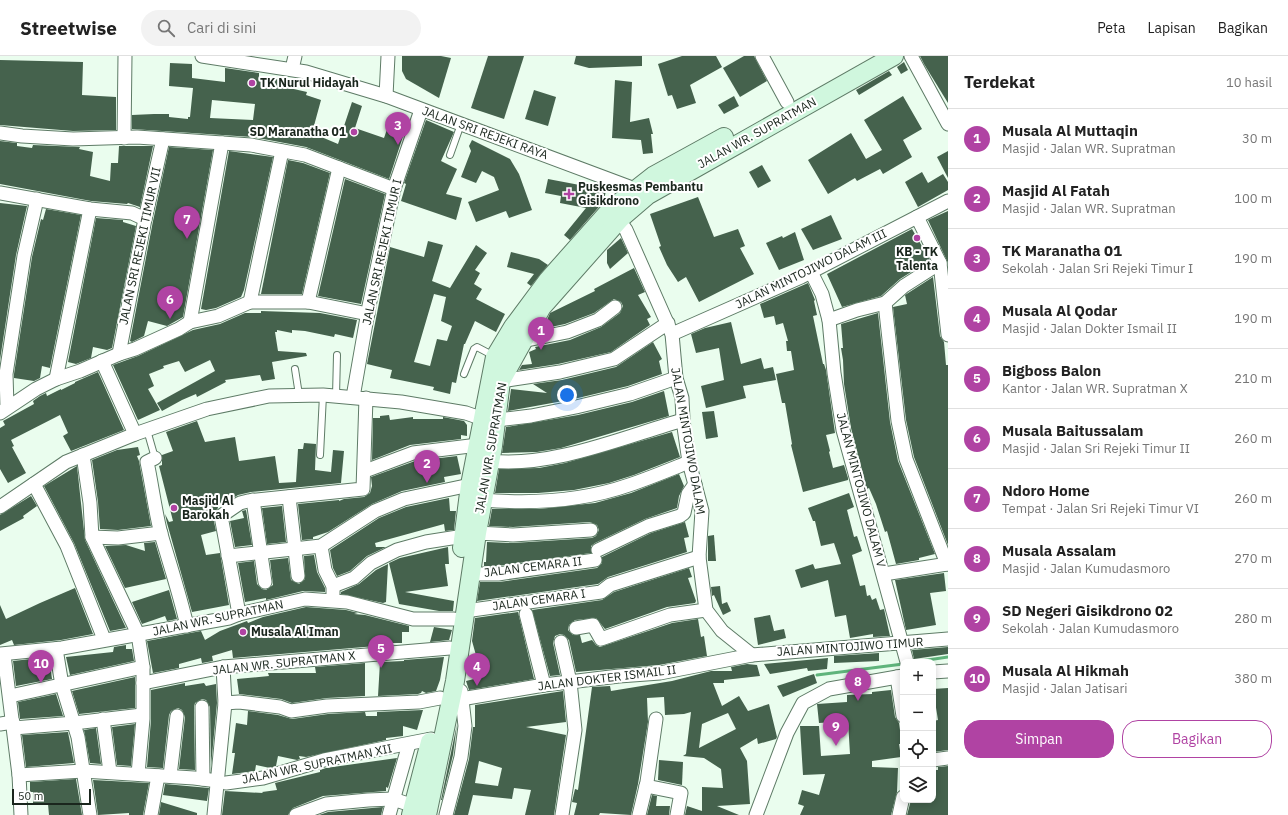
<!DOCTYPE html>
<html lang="id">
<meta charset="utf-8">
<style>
:root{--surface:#fff;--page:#f2f2f2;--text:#222;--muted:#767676;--line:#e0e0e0;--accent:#b043a3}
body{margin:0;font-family:"IBM Plex Sans",sans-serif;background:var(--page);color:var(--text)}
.controls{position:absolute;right:12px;bottom:12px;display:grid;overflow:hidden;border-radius:8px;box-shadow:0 2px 10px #0003}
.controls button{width:36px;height:36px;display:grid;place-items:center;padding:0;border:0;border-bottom:1px solid var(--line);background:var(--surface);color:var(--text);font:20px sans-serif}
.scale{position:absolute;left:12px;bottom:10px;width:79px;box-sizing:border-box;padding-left:4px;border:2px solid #1a261d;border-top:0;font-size:11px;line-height:14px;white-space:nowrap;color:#1a261d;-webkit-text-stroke:3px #fff;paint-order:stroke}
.you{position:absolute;left:567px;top:339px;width:14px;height:14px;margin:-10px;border:3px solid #fff;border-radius:50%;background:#1a73e8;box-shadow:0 0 0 6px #1a73e833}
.badge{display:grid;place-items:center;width:26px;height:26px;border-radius:50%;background:var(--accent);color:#fff;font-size:13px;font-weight:700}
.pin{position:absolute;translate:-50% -33px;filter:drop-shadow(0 1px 2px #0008)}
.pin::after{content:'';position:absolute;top:21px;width:14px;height:12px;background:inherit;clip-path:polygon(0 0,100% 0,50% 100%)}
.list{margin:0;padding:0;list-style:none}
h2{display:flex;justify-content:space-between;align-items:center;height:52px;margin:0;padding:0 16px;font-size:17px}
h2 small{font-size:13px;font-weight:400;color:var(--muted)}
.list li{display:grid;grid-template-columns:26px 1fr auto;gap:12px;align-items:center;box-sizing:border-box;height:60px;padding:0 16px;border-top:1px solid var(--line)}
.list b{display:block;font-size:15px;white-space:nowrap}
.list p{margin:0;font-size:13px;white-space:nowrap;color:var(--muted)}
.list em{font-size:13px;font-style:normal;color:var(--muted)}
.actions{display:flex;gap:8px;padding:12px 16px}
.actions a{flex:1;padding:9px 0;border:1px solid var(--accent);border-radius:16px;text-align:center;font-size:14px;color:var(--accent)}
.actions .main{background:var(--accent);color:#fff}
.icon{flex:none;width:22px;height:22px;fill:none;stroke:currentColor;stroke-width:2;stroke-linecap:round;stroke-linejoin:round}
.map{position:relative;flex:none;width:948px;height:759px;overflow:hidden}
header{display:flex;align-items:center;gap:24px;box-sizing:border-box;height:56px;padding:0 20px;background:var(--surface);border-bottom:1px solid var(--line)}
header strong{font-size:19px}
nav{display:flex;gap:22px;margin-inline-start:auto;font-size:14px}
.search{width:280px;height:36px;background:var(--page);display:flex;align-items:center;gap:10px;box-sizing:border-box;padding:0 14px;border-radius:22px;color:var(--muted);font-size:15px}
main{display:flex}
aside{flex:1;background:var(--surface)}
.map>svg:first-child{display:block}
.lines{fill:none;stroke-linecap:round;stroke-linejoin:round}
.stream{stroke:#5fb47b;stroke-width:3}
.building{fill:#45624d;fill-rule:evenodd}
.service-casing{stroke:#5e7b66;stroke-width:8}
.minor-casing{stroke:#5e7b66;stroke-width:15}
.secondary-casing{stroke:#5e7b66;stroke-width:20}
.service{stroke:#fff;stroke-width:6}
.minor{stroke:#fff;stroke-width:13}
.secondary{stroke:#d0f7de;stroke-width:18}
.poi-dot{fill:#b043a3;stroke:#fff;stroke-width:1.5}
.labels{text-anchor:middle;stroke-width:4;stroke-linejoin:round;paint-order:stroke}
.poi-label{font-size:12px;font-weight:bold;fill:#1a261d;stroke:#fff;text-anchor:start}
.street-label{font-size:12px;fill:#1a261d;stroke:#fff}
</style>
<header>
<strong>Streetwise</strong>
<div class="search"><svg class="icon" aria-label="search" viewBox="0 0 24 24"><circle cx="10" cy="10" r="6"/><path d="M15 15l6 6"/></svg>Cari di sini</div>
<nav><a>Peta</a><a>Lapisan</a><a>Bagikan</a></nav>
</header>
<main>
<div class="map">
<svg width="948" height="759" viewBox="0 0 948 759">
<rect width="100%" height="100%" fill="#eafdee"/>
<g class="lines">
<g class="stream">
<path d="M914 606 948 601"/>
<path d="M817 619 903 608"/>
</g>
</g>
<g class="building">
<path d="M402 0H441L451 2 439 42 406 23 402 15Z"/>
<path d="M488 0H524L504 63 471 52Z"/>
<path d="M576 0H642V10L589 12 574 8Z"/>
<path d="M682 0H716L722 11 690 29 696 47 677 53 672 39 668 40 658 8Z"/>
<path d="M744 0H754L767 25 740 41 723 12Z"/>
<path d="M920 0H948V47L924 8Z"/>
<path d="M0 4 83 6 82 39 116 41V74L73 75 0 69Z"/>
<path d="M904 6 908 14 901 18 897 11Z"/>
<path d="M170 7 192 8V22L225 26V12L259 17V21L284 24 283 28 286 29 285 31 307 36 306 39 321 44 312 77 338 88 352 46 362 50 355 72 384 82 392 59 408 65 389 123 306 91 252 81 132 73V59L154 58H169V61L188 63V61H190L193 32 169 30ZM212 44 255 48 253 64 210 62Z"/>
<path d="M889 15 892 19 859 39 856 34Z"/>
<path d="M615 24 632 26 630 66 649 62 653 78H651L653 97 643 98 641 84 612 82Z"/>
<path d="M534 34 556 41 548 70 525 63Z"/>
<path d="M734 40 739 50 724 58 718 49Z"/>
<path d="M903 40 922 73 903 84 912 101 883 118 880 113 857 125 855 122 828 138 808 104 851 77 866 103 882 94 864 64Z"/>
<path d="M426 64 454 76 441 105 457 113 446 138 462 142 456 164 401 145 406 128 404 127Z"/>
<path d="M472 84 510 103 519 118 532 154 509 162 506 155 476 166 468 146 499 134 494 121 482 115 476 127 461 121 471 95 469 90Z"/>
<path d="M0 85 17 87V90L32 92 33 89 80 91 79 93 93 96 90 120 110 125 111 107H118L119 90H153L140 151 128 147 127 148 91 145 0 128Z"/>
<path d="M169 91 213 94 183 261 167 270 148 265 144 280 132 286 130 285 153 165Z"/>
<path d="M229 95 273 101 244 234 241 241 216 252 206 254 201 253Z"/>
<path d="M948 95V122L937 101Z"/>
<path d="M288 104 303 107 330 117 302 238H261Z"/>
<path d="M762 109 771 125 758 132 749 116Z"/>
<path d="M922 116 928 127 943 118 948 126V134L918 151 905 126Z"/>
<path d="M345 123 385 138 361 248 318 240Z"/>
<path d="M548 123 606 134 604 145 570 184 564 179 586 152 560 147 561 140 545 137Z"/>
<path d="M698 141 714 181 738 173 745 190 740 192 754 218 699 246 686 221 678 226 667 209 659 191 661 190 650 158Z"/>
<path d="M0 147 27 150 16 199 0 304Z"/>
<path d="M46 153 81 159 50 312 42 310 40 322 34 325 14 322V318L32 201 41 163 43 164Z"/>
<path d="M948 155V207L928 164Z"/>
<path d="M831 159 842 183 813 194 801 173Z"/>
<path d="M96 162 123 164V166L136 170 112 292 107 294 93 291 91 302 76 308 68 306Z"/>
<path d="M912 173 930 204 900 223 881 240 842 251 827 218Z"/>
<path d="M795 176 804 204 779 214 766 187 782 180 783 182Z"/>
<path d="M621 182 628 197 610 213 607 207V194Z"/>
<path d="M428 185 443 189 432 225 450 232 476 189 487 197 475 214 480 217 474 228 482 233 476 243 505 258 496 276 475 265 465 288H464L456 327 452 326 450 338 433 334 434 331 390 322 392 314 367 308 390 191 424 201ZM434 238 446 241 441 265 452 270 447 285 437 283 430 310 414 306Z"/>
<path d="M511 196 539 203 548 209 531 230 527 227 534 218 507 211Z"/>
<path d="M634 212 645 236 638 239 651 261 647 263 650 269 611 296 558 308 519 314 522 309 532 308 529 296 536 293 535 291 570 284 601 271 620 257 623 250 621 246 614 243 594 257 565 268 551 271 547 264 550 257 595 235 594 233Z"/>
<path d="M933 221 940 280 944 286 946 309H948V489L914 401 906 364 893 251 907 248 905 239Z"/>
<path d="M808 227 815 244 814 245 817 259 813 260 823 308H824L826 314 835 377 826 379 830 395 829 396 833 412 844 409 848 422V424L803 436 791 389 792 388 785 347H782L776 318 794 314 791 295H787L786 285H788L783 267 776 269 774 260 764 262 760 248Z"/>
<path d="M261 255 320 257 357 264 353 282 335 278 334 281 305 275 292 274V277L277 274V276H275L278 295 306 297 307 300 272 306 275 323 262 325 260 319 225 324 226 326 197 341 196 338 182 344 162 355 157 347 215 315 210 304 185 316 179 305 163 310 164 312 149 318 154 330 148 333 160 354 138 364 113 309 138 300 193 274 220 268 245 257H261Z"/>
<path d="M878 257 890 366 898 405 935 498 919 502V504L896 508 887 475 885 476 876 448 869 432 867 433 851 372 844 328 843 304 841 292H843L841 268Z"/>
<path d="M731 266 741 308 761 302 764 313 773 311 776 324 743 330 746 342 706 352 701 330 724 324 719 292 696 297 691 278 705 272Z"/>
<path d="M653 286 662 303 659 305 662 318 628 330 574 343 508 355 511 333 547 337 533 328 562 324 616 311Z"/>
<path d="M98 316 124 374 71 395 63 380 68 377 60 359 11 384 14 390 12 391 26 417 8 427 0 413V372L5 369 3 365 34 348 33 345 40 340 46 337 47 340 61 333V334L75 327V326Z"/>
<path d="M664 335 669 360 561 392 537 396 502 397 506 371 578 359 632 346Z"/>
<path d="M714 355 718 381 706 383 702 356Z"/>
<path d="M389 359 390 364 413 361V363H443V361L464 365 467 369V380L461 379V383L410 389 372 404 373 362H380V360Z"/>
<path d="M197 365 205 386 235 381 239 405 275 400 279 427 296 426 298 393H303L304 387 316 388 315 414 331 416 333 394 344 395 341 427 251 436 238 439 227 446 217 448 218 452 214 457 213 461 216 475 201 479 206 499 220 497 229 549 192 556 167 467 165 458 169 466 173 465 159 410 162 409V399L173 395 166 376Z"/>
<path d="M672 376 680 401 634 419 609 427 574 434 538 437H495L499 413 539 412 565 407Z"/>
<path d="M138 391 140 399 137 400 139 405 151 470 118 474 100 473 98 446 92 404 117 394Z"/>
<path d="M457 400 461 418 444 421 445 426 402 435 372 448 328 476 313 481V483L302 484 298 448 339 444V445L344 443 364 441 370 437 372 430 371 421 415 405Z"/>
<path d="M77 410 85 484 126 572 110 575 74 487 44 430Z"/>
<path d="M679 418 684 430 679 440 677 452 645 463 595 487 591 490V497L497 510H484V506H486L487 486 513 487 592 482 596 480 599 474 597 469 590 466 513 471 489 470 492 453H539L595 447 631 437Z"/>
<path d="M849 437 854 451 847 454 854 481 857 480 862 495 852 499 860 530 865 529 867 540 870 539 872 544 876 542 880 554 884 553 890 580 873 581V578L850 582 846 559 835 561 828 524 801 532 795 514 813 508 815 513 841 508 834 487 821 490 815 465H813L808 452Z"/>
<path d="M31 440 37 450 23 460 24 462 0 475V459Z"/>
<path d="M449 442 450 455H456L454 474 445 475 444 468 375 487 376 491H386L367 500 350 515 337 520 333 512 330 494 379 462 406 451Z"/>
<path d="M282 450 286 486 267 488 262 452Z"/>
<path d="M246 454 252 489 235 491 230 465 244 462 242 455Z"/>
<path d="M685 466 689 481 684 482 687 496 608 521 598 528 477 545 480 526H499L597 512 602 507V501L651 477Z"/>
<path d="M714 479 716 505H708V480Z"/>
<path d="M155 486 166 523 125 532 105 490 126 489 145 495 144 487Z"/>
<path d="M448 491 449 508H445L448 530 405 536 454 545 453 555H439L399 548 389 507 400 502Z"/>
<path d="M314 499 317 516 325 532V536L303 535 266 544V542L245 546 238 507 254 505 257 528 262 533 266 534 273 529 270 504 288 502 291 524 299 528 305 523 304 500Z"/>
<path d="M388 508 386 546 383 547 341 538V536L359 528 376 514Z"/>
<path d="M689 512 692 521 688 522 696 545 695 547 667 551 605 573 596 562 575 564 569 569 568 574 573 579H580L582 587 592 584 596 589 600 591 672 567 698 563 701 581 704 580 707 600 659 609 576 616 569 584 564 579 560 578 555 580 553 587 560 619 550 620 532 554 602 544 614 536Z"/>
<path d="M944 517 946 535 930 537 936 569 906 574 895 524Z"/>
<path d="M720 530 722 548 727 546 731 555 723 559 714 539 712 540 711 531Z"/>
<path d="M75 532 93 578 61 584 14 589 12 584 0 589V549L6 563 40 547Z"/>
<path d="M169 534 177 563 167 565 165 560 142 568 132 546Z"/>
<path d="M306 551 346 554 358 557 354 558 365 559 409 570V576H402V587H388V589L233 602 232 594 212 600 213 605 202 607 201 602 179 608V612L153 617 147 585 201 575 205 584 220 575 247 565 248 567 263 561Z"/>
<path d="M518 556 534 623 469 634 466 625 478 622 475 610H479L472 585 475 562Z"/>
<path d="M770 559 774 575 784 573 786 582 758 589 754 562Z"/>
<path d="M434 571 452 574 449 584 430 586Z"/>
<path d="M126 589V593H132L134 605 70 619 66 601 113 596 114 591Z"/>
<path d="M948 591V598L914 603 912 594Z"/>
<path d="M879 597V605L834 607V600Z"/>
<path d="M49 601 52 623 16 630 13 605Z"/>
<path d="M444 601 440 624 436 635 426 637 422 635 421 637 418 638 378 640 380 606 404 605V604Z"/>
<path d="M828 602 827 613 808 615 807 612 770 618 764 608Z"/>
<path d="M365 607V640L327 642 292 647 281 643 239 638 237 623 269 620 268 617H316L315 611Z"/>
<path d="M747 608 757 609 760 620 724 624V627H713L722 650 739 640 748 655 769 648 777 681 776 683 758 688 757 682 740 692 747 705 750 748 717 750 739 759H685L687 750 702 755V731L723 732 721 713 704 702 683 700 686 698 691 656 684 658 665 659 664 641 647 642 648 666 638 728 631 759 600 757 599 759H574L577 747 572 746 575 733 578 734 592 631 610 630 611 635 672 625 711 615H732L731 611ZM728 657 736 673 699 692 702 668Z"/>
<path d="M814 618 817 627 783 641 777 630Z"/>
<path d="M135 621V652L79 658 72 635Z"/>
<path d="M185 627V630L204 627 206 630 216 628 217 647 211 710 210 651 206 644 202 643 195 647 194 651 195 714 179 713 185 661 182 654 178 652 171 655 169 659 163 712 147 711 151 664V634Z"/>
<path d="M948 632V694L933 696V665L938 664 933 633Z"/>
<path d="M891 634 895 661 899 667 902 688H899L901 701 872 705V711L898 712 897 736 891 759H800L804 750 798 748 802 734 819 739 825 718 803 719 800 670H819L821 700 850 698 848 665 819 667 817 648 847 646V639L872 638V636Z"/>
<path d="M563 635 566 666 526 671 566 679 554 759H525L531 734 514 732 512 743 473 739 468 759H454L469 703 473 671H475V649ZM479 705 502 712 498 730 475 727Z"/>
<path d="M56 638 63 660 20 663 18 646Z"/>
<path d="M423 654 417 674 403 670V680L386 682V684L306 701 299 700 300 703 297 704 278 700 276 710 270 712 256 709 255 715 232 718 235 697H232L236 667 247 669 248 655 278 659 292 663 328 658 365 656 366 660H377V656Z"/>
<path d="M135 668 131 710 117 709 112 671Z"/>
<path d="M457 668 453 699 442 744H441Z"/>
<path d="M96 672 101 708 90 707 84 674Z"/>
<path d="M68 676 74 707 26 711 22 679Z"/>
<path d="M397 702 388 732 386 731V735L323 740 293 752 288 759H222L225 735 263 737 262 736 277 734 275 727 320 716V714L326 712Z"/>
<path d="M659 704 683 706 682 729 658 724Z"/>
<path d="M948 710V759H907L911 744H933V714H938V711Z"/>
<path d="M76 723 82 759H49L48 748 33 747V736H30V726Z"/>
<path d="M93 724 149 727 143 759H129V757L98 759Z"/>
<path d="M165 728 209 732 207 745 163 739Z"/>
<path d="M652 739 657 740 656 750H670L669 759H647Z"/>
<path d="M161 746 197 757V759H159Z"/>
<path d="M383 751 381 759H319L328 756Z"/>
</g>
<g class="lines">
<g class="service-casing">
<g id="service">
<path d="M450 99 461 68"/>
<path d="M295 313 299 339"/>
<path d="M464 318 474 293 477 291 494 300"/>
<path d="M336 340 337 299"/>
<path d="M147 374 155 402"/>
<path d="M320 399 323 339"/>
</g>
</g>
<g class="minor-casing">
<g id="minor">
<path d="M202 0 306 16 386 40 643 136"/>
<path d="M762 0 787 46"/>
<path d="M911 0 948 68"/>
<path d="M292 13 295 0"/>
<path d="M386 40 388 0"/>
<path d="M0 77 22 80 73 83 137 81 251 89 305 99 394 133"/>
<path d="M124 82 125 0"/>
<path d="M0 137 90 153 132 157 145 163"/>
<path d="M615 158 626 174 672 278 676 322 682 342 683 364 689 406 702 455 699 501 706 554 722 575 752 599"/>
<path d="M917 161 940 207 948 279"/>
<path d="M811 216 822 238 829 264 834 317 843 374 907 606"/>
<path d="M250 246 282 95"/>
<path d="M308 246 339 112"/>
<path d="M885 247 898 365 906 403 947 508"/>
<path d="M829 264 857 254 885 247 904 230 940 207"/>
<path d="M190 266 222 87"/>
<path d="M672 278 801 221 948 145"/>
<path d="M522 285 567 276 598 264 615 251"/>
<path d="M119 298 145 163 163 83"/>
<path d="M102 305 135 378"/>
<path d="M56 323 90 153"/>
<path d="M501 325 560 316 614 303 668 267"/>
<path d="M353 341 369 250 394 133 421 54"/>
<path d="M7 351 6 318 24 200 37 143"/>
<path d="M0 357 36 333 56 323 80 315 119 298 135 293 179 273 190 266 218 260 250 246H308L368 258"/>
<path d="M83 399 90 447 92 481 138 578 143 611V663L138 718"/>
<path d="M155 402 147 406C152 429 155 455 161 478 170 509 180 539 187 570"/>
<path d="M490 405C552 412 624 381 683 364"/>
<path d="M365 415 413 397 478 389"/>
<path d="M34 428 67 490 104 583"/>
<path d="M289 441 298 520"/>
<path d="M253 444 265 526"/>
<path d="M483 444C531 448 583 445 629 429 650 422 669 414 689 406"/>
<path d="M0 451 66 406 135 378 207 353 269 340 323 339 401 346 466 357 483 363 497 364 531 360 576 351 630 338 676 322"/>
<path d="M477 477 513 479 591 474"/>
<path d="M92 481 118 482 161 477"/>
<path d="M321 490 325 514 333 530V538"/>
<path d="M598 494 648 470 680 460 684 457 688 438 695 428"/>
<path d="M228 500 321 490 375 455 404 443 470 429"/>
<path d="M471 518H498L595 504"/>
<path d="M884 518 948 508"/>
<path d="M333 530 354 522 371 507 397 494 426 486 464 480"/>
<path d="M465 555 601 536 610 529 699 501"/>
<path d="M239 558 221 460 240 447 248 445 363 433 366 342"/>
<path d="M526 558 544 629"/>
<path d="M576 572 593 569 601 583 670 559 706 554"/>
<path d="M561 586 570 626 575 674 562 759"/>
<path d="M56 593 62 629 78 681 90 759"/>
<path d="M0 598 62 592 229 562 239 558 305 543 347 546 413 563H454"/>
<path d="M4 599 19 719 21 759"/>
<path d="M933 616 948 615"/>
<path d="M897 621 903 660"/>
<path d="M143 627 223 611 450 592"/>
<path d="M10 640 143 611"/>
<path d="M461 643 544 629 619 620 660 617 752 599 948 583"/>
<path d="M225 647 239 646 280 651 291 655 327 650 419 646 440 642"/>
<path d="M202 651 203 723"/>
<path d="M103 663 110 716"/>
<path d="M0 668 13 666"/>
<path d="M14 672 74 667 142 659"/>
<path d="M933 704 948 702"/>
<path d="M19 719 83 715 194 722 218 725"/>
<path d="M170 720 177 660"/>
<path d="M226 727 263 722 324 704 431 683"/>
<path d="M646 730 681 737 677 759"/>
<path d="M151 759 158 720"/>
<path d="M214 759 225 647 223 611"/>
<path d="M296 759 326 748 368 744 393 743 420 752"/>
<path d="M389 759 409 688"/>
<path d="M446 759 461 701 465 670 461 635"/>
<path d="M639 759 647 726 656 663"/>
<path d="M756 759 787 677 803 647 829 633 903 620"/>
<path d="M899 759 903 741"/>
</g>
</g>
<g class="secondary-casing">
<g id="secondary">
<path d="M462 492 470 429 495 301 513 271 548 224 611 153 653 120 724 81"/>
<path d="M411 759 430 686"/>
<path d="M427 759 455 625 477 477 493 390 501 325 542 251 620 163 648 139 894 0"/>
</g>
</g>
<use href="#service" class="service"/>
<use href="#minor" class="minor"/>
<use href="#secondary" class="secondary"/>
</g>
<g class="poi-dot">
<circle cx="252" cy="27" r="4"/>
<circle cx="354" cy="76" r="4"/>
<path d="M567 132h4v4h4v4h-4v4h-4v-4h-4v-4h4z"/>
<circle cx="917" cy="182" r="4"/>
<circle cx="174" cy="452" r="4"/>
<circle cx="243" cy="576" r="4"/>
</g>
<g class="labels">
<g class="poi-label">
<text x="260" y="31">TK Nurul Hidayah</text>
<text x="346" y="80" text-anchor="end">SD Maranatha 01</text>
<text x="578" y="135">Puskesmas Pembantu<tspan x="578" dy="14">Gisikdrono</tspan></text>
<text x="917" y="200" text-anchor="middle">KB - TK<tspan x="917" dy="14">Talenta</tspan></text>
<text x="182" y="449">Masjid Al<tspan x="182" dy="14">Barokah</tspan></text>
<text x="251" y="580">Musala Al Iman</text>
</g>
<g class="street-label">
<text transform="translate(485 77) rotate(20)" y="4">JALAN SRI REJEKI RAYA</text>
<text transform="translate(757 77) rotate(-29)" y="4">JALAN WR. SUPRATMAN</text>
<text transform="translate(140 190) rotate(-78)" y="4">JALAN SRI REJEKI TIMUR VII</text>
<text transform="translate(382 196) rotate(-78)" y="4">JALAN SRI REJEKI TIMUR I</text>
<text transform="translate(811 213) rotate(-26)" y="4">JALAN MINTOJIWO DALAM III</text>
<text transform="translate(688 385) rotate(80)" y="4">JALAN MINTOJIWO DALAM</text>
<text transform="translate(491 392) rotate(-80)" y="4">JALAN WR. SUPRATMAN</text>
<text transform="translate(861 434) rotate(75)" y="4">JALAN MINTOJIWO DALAM V</text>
<text transform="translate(533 511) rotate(-7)" y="4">JALAN CEMARA II</text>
<text transform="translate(539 544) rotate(-8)" y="4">JALAN CEMARA I</text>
<text transform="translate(218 562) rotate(-12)" y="4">JALAN WR. SUPRATMAN</text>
<text transform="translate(850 591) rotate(-4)" y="4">JALAN MINTOJIWO TIMUR</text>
<text transform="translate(284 607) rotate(-6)" y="4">JALAN WR. SUPRATMAN X</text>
<text transform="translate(607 622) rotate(-7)" y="4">JALAN DOKTER ISMAIL II</text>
<text transform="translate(317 708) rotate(-12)" y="4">JALAN WR. SUPRATMAN XII</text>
</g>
</g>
</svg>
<div class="controls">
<button>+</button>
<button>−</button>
<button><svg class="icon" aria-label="locate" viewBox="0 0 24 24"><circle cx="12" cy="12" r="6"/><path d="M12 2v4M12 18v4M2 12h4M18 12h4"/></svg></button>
<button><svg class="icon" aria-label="layers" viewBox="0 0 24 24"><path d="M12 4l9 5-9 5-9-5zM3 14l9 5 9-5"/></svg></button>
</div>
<div class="scale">50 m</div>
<div class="you"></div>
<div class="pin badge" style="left:541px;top:294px">1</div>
<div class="pin badge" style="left:427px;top:427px">2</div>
<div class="pin badge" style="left:398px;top:89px">3</div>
<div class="pin badge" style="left:477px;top:630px">4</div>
<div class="pin badge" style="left:381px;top:612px">5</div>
<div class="pin badge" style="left:170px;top:263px">6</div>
<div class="pin badge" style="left:187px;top:183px">7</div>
<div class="pin badge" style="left:858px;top:645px">8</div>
<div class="pin badge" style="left:836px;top:690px">9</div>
<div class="pin badge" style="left:41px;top:627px">10</div>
</div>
<aside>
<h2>Terdekat<small>10 hasil</small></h2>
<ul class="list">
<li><span class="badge">1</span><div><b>Musala Al Muttaqin</b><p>Masjid · Jalan WR. Supratman</p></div><em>30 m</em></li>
<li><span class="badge">2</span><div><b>Masjid Al Fatah</b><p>Masjid · Jalan WR. Supratman</p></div><em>100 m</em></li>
<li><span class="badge">3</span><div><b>TK Maranatha 01</b><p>Sekolah · Jalan Sri Rejeki Timur I</p></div><em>190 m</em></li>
<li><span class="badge">4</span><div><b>Musala Al Qodar</b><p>Masjid · Jalan Dokter Ismail II</p></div><em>190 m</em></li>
<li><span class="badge">5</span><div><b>Bigboss Balon</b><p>Kantor · Jalan WR. Supratman X</p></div><em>210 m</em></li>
<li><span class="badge">6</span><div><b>Musala Baitussalam</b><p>Masjid · Jalan Sri Rejeki Timur II</p></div><em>260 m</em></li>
<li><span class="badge">7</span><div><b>Ndoro Home</b><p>Tempat · Jalan Sri Rejeki Timur VI</p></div><em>260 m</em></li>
<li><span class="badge">8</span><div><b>Musala Assalam</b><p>Masjid · Jalan Kumudasmoro</p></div><em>270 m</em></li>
<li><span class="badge">9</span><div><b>SD Negeri Gisikdrono 02</b><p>Sekolah · Jalan Kumudasmoro</p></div><em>280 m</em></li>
<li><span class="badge">10</span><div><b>Musala Al Hikmah</b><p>Masjid · Jalan Jatisari</p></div><em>380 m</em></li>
</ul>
<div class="actions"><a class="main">Simpan</a><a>Bagikan</a></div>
</aside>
</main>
